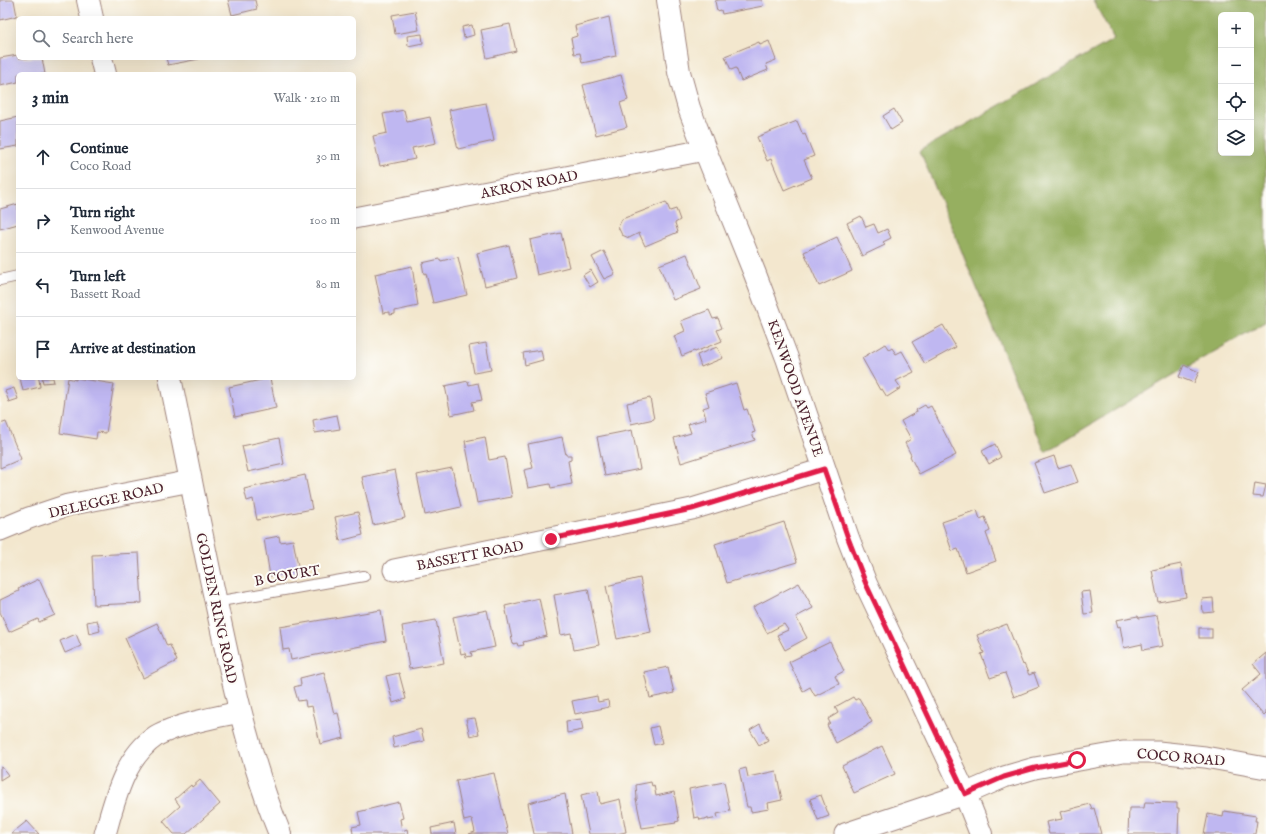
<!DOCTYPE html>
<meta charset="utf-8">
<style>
:root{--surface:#fff;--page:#f2f2f3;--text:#1f2937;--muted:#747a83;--line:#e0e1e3}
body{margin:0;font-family:"IM FELL English",serif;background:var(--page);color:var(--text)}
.controls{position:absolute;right:12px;top:12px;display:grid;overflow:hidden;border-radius:6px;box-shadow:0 4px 16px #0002}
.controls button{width:36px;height:36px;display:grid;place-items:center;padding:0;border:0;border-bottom:1px solid var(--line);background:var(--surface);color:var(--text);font:20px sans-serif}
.stop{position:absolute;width:12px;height:12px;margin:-9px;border:3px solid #e11d48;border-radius:50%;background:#fff}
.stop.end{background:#e11d48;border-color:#fff;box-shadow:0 1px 4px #0008}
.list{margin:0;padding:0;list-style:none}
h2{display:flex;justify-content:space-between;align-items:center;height:52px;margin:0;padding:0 16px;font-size:17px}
h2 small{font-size:13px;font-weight:400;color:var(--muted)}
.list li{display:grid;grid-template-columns:26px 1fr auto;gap:12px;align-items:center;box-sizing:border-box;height:64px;padding:0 16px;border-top:1px solid var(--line)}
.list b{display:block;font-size:15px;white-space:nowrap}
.list p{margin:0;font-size:13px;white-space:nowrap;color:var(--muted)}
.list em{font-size:13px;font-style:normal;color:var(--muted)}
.icon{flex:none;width:22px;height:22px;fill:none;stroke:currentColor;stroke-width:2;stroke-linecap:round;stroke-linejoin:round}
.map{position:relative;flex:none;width:1266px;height:834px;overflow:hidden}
.search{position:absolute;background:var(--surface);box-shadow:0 4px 16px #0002;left:16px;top:16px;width:340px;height:44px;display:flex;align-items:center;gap:10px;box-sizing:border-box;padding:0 14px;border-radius:6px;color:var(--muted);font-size:15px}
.panel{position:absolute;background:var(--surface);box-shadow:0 4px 16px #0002;left:16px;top:72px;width:340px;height:308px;border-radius:6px}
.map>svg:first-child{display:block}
.forest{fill:#96af60;stroke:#706746;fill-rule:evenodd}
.building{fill:#bfb7f1}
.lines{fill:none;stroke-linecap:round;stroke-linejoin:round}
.lane-casing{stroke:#9e837c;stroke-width:12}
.street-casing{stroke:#9e837c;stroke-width:23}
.secondary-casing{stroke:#9e837c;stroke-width:24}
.lane{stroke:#fff;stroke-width:10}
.street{stroke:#fff;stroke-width:21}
.secondary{stroke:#fff;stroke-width:22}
.route{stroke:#e11d48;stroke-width:5}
.labels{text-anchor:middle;stroke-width:4;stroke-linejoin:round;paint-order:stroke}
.street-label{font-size:14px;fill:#4a1f2b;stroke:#fdfcf7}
</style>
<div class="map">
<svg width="1266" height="834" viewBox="0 0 1266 834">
<rect width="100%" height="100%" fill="#fdfcf7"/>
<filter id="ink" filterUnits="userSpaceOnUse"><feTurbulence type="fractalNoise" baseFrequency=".025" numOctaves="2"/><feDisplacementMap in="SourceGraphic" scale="8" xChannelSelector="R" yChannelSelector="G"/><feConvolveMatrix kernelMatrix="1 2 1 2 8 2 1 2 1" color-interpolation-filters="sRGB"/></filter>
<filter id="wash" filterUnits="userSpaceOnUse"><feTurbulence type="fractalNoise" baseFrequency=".012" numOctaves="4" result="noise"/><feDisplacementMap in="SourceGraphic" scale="16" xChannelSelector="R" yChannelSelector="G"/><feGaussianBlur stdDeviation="0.9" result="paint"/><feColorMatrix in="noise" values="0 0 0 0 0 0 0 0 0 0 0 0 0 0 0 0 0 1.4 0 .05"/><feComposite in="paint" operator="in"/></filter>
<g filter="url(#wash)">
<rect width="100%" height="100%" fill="#f3e7ce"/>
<path class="forest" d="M1093 0H1266V322L1170 377 1045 452 920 151 1114 39ZM1221 15H1251V153H1221Z"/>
<g id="blocks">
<g class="building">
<path d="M0 0H14L17 16 0 20Z"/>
<path d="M228 0H255L257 9 232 15Z"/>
<path d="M719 0H762L763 6 722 14 721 10 717 11 715 1Z"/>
<path d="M415 11 419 30 395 34 392 15Z"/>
<path d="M609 17 616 56 582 63 580 53 574 54 571 38 577 36 575 26Z"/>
<path d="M510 24 516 51 487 58 481 30Z"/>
<path d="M472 25 474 35 464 38 462 27Z"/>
<path d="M422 34 423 43 408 46 407 36Z"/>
<path d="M769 41 776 60 766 64 768 70 741 81 736 68 731 70 725 56 759 42 760 45Z"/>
<path d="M18 55V58H42L45 74H18V82L0 86V58Z"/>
<path d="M166 58H199V59L168 65Z"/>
<path d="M621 75 628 100 620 103 627 127 596 135 583 85Z"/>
<path d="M486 103 494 141 458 149 449 110Z"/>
<path d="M894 109 902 123 891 130 883 116Z"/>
<path d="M404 110 407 122 430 117 436 143 412 148 415 159 380 166 373 136 387 133 383 114Z"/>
<path d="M18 117V146L0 149V121Z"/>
<path d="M797 121 803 135 805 134 814 156 804 160 812 178 784 190 771 159 767 161 757 137Z"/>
<path d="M666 202 670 211 676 209 680 220 675 223 678 232 645 246 639 233 629 238 622 235 618 227 622 219Z"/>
<path d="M18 204V224L0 229V209Z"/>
<path d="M861 216 866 227 874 224 878 233 887 229 891 238 883 242 885 245 862 256 847 223Z"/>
<path d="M561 233 569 267 537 275 530 240Z"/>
<path d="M837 237 852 271 819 286 804 252Z"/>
<path d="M509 245 517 278 485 286 477 253Z"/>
<path d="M604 251 615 274 604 279 592 257Z"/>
<path d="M687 254 701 289 673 300 659 265Z"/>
<path d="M458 257 467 295 433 303 426 273 424 274 422 263 440 259 441 261Z"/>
<path d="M412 266 418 306 395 311V314L390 315V312L383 313 375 274Z"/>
<path d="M591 270 598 282 590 287 583 275Z"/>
<path d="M709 310 713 319 718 318 722 328 717 330 722 341 695 352 694 351 682 356 674 336 685 331 681 321Z"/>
<path d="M943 325 956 347 925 364 912 342Z"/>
<path d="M486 343 491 370 474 373 469 346Z"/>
<path d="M885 344 889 350 892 348 896 354 902 351 914 372 896 381 901 388 887 397 882 389 880 390 862 358Z"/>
<path d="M717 347 723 358 701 367 697 355Z"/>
<path d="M541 350 543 360 525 365 523 353Z"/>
<path d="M1184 365 1199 372 1194 383 1179 377Z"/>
<path d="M20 378H39L40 387 23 391Z"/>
<path d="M42 378H53L54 382 43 383Z"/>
<path d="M68 378 76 380V378L114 384 106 433 97 432 96 439 60 433Z"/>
<path d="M270 378 276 408 235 417 229 387Z"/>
<path d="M468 381 469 385 478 383 482 400 472 402 474 410 451 415 445 386Z"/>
<path d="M736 383 744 410 747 409 755 432 752 433 755 440 681 463 674 438 691 433 688 424 706 419 703 408 709 406 705 393Z"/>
<path d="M14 388 18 399 9 402 5 391Z"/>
<path d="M650 398 654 419 631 424 627 403Z"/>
<path d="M925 405 927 408 931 406 956 455 919 474 910 456 911 455 905 443 911 439 901 421 917 412 916 410Z"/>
<path d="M337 415 340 429 315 433 313 420Z"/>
<path d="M6 422 21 459 0 468V424Z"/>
<path d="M632 430 640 469 605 476 597 437Z"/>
<path d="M485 437 489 460 505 457 512 497 477 503 465 441Z"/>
<path d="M562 437 566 455H571V460L568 461 572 484 551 488 550 484 528 488 524 470 533 468 528 444Z"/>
<path d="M279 438 284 464 248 472 242 446Z"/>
<path d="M995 444 1001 457 989 464 982 451Z"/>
<path d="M1054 456 1058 468 1071 464 1078 482 1045 493 1034 463Z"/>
<path d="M452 468 461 507 425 515 417 475Z"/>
<path d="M395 470 405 518 373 525 362 477Z"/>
<path d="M305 475 312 509 257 520 253 499 247 501 244 489Z"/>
<path d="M1255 483 1266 485 1263 497 1253 496Z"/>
<path d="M977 510 980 519 985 517 990 531 986 533 996 561 966 572 958 549 952 551 942 522Z"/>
<path d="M358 512 363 535 340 541 335 517Z"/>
<path d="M784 522 797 562 727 583 715 544Z"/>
<path d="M279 536 280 542 293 540 299 571 270 576 264 539Z"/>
<path d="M139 553 142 603 94 605 92 555Z"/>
<path d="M1181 564 1186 597 1158 602 1152 570Z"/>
<path d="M640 578 651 632 617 639 606 586Z"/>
<path d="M39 579 55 615 39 622 38 619 9 632 0 612V600L19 591 18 589Z"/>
<path d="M799 583 813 608 796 617 807 638 785 650 777 635 788 630 784 624 767 633 753 607Z"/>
<path d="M588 589 599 645 574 650 571 633 561 635 554 595Z"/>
<path d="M1090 591 1093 613 1084 614 1081 592Z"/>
<path d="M539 598 547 636 523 642 524 645 518 646 517 643 513 644 505 606Z"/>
<path d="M1213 598 1214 612 1203 613 1202 599Z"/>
<path d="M381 610 386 641 291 660 289 649 283 650 280 627Z"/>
<path d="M487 610 495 647 471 652 472 656 466 657 465 653 461 654 453 617Z"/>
<path d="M1157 615 1163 646 1143 650 1142 644 1124 648 1120 626 1118 627 1116 620 1138 616 1139 618Z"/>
<path d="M97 620 100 631 89 634 87 622Z"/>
<path d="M436 620 444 663 409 669 402 626Z"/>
<path d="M157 623 167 646 170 645 177 661 143 678 125 638Z"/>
<path d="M1007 624 1023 665 1024 664 1029 675 1034 673 1039 687 1014 697 1005 673 990 678 981 654 984 653 977 635Z"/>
<rect x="1199" y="628" width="13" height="10"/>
<path d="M76 634 81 646 65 653 60 641Z"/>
<path d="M830 642 844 671 835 676 839 684 815 696 810 687 803 691 789 662Z"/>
<path d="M1266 653V714L1264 716 1242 690 1261 674 1253 664Z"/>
<path d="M668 667 674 693 650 698 644 672Z"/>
<path d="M324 672 334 714 338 713 344 738 320 744 312 706 306 707 305 700 298 701 294 687 301 685 300 678Z"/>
<path d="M399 673 406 699 393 703 386 676Z"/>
<path d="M597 696 598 702 608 700 609 707 575 714 572 701Z"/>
<path d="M853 697 855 700 859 698 872 722 867 725V726L836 743 827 725 830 723 828 719 838 713 835 707Z"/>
<path d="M475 718 479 734 470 736 466 719Z"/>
<path d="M581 719 583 730 567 733 566 721Z"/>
<path d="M760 724 768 740 759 745 750 730Z"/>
<path d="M658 726 662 743 654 745 650 728Z"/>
<path d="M421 729 424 741 394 748 392 737Z"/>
<path d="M882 746 895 774 854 793 842 766Z"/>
<path d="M2 767 8 775 0 780V768Z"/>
<path d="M746 768 748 777 776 771 782 800 768 803 769 809 751 812 750 807H747L739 770Z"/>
<path d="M494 773 508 834H469L475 832 472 819 464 821 456 781Z"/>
<path d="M200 780 220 804 186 834H174L163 821 180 806 175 799 191 785 192 787Z"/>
<path d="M651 782 652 786 654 785 656 796 674 792 679 821 675 822 676 823 642 828 636 799H637L636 785Z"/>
<path d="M724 782 730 811 717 814 718 818 708 820V818L700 820 699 817 694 818 689 789Z"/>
<path d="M598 791 600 804 620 799 626 832 616 834H589L581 795Z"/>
<path d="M565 794 572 834H534L528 803Z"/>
<path d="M821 795 829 816 818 820 810 799Z"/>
<path d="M399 802 403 818 400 819 402 831 407 829 408 834H353L352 827 361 825 358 812Z"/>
<path d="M1145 802 1177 803V808H1179L1178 834H1128L1129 808H1144Z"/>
<path d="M1090 804 1092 809 1094 808 1101 834H1049L1046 822 1062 819 1060 812Z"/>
<path d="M1224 811 1256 816 1255 821H1257L1255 834H1204L1208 814 1223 817Z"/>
<path d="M27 821 39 834H11Z"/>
<path d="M454 823 456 834H432L431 828Z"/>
</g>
</g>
</g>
<g filter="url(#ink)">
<use href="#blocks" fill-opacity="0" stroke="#9e837c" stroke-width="1"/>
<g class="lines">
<g class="lane-casing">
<g id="lane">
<path d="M0 280 18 276"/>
<path d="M215 602 364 576"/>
</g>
</g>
<g class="street-casing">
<g id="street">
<path d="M354 218 705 150"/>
<path d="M0 530 29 518 68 505 191 481"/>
<path d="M394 570 692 509 824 469"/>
<path d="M105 834C115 799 124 758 156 736 160 733 167 731 172 729 194 721 217 717 240 712"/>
<path d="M845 834 965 794 1004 777 1035 768 1123 752H1158L1205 757 1266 768"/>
</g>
</g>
<g class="secondary-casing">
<g id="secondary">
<path d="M88 0 92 18"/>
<path d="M668 0 679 72 689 108 705 150 755 274 787 358 848 538 866 584 965 794 981 834"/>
<path d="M101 58 105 74"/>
<path d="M170 378C186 454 200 530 217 607 233 684 250 761 280 834"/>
</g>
</g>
<use href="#lane" class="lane"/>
<use href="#street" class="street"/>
<use href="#secondary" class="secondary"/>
</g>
</g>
<g class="lines" filter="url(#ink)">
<path class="route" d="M551 539 692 509 824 469 848 538 866 584 965 794 1004 777 1035 768 1077 760"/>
</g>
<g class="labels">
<g class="street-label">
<text transform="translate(529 184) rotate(-11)" y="5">AKRON ROAD</text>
<text transform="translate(796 388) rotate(71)" y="5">KENWOOD AVENUE</text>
<text transform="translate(106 500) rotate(-13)" y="5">DELEGGE ROAD</text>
<text transform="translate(470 555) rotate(-11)" y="5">BASSETT ROAD</text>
<text transform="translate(287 575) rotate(-10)" y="5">B COURT</text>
<text transform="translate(217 608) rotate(78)" y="5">GOLDEN RING ROAD</text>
<text transform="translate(1181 757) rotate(5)" y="5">COCO ROAD</text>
</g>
</g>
</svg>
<div class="controls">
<button>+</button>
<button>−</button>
<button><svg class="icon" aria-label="locate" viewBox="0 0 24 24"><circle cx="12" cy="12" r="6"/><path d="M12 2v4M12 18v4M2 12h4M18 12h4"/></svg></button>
<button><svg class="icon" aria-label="layers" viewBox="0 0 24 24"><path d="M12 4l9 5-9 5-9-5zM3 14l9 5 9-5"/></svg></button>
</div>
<div class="stop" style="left:1077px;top:760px"></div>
<div class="stop end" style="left:551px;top:539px"></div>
<div class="search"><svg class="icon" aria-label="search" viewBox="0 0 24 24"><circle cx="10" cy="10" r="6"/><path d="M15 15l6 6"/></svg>Search here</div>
<section class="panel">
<h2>3 min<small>Walk · 210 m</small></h2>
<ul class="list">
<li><svg class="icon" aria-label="ahead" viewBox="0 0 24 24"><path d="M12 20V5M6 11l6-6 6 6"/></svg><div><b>Continue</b><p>Coco Road</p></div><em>30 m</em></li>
<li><svg class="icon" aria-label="right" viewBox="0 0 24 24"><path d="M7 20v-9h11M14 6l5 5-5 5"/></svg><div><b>Turn right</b><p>Kenwood Avenue</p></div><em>100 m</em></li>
<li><svg class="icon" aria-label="left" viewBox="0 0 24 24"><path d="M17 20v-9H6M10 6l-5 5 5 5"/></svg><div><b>Turn left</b><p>Bassett Road</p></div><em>80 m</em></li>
<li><svg class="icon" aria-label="arrive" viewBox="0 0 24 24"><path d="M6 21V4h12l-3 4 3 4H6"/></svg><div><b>Arrive at destination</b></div></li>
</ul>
</section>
</div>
